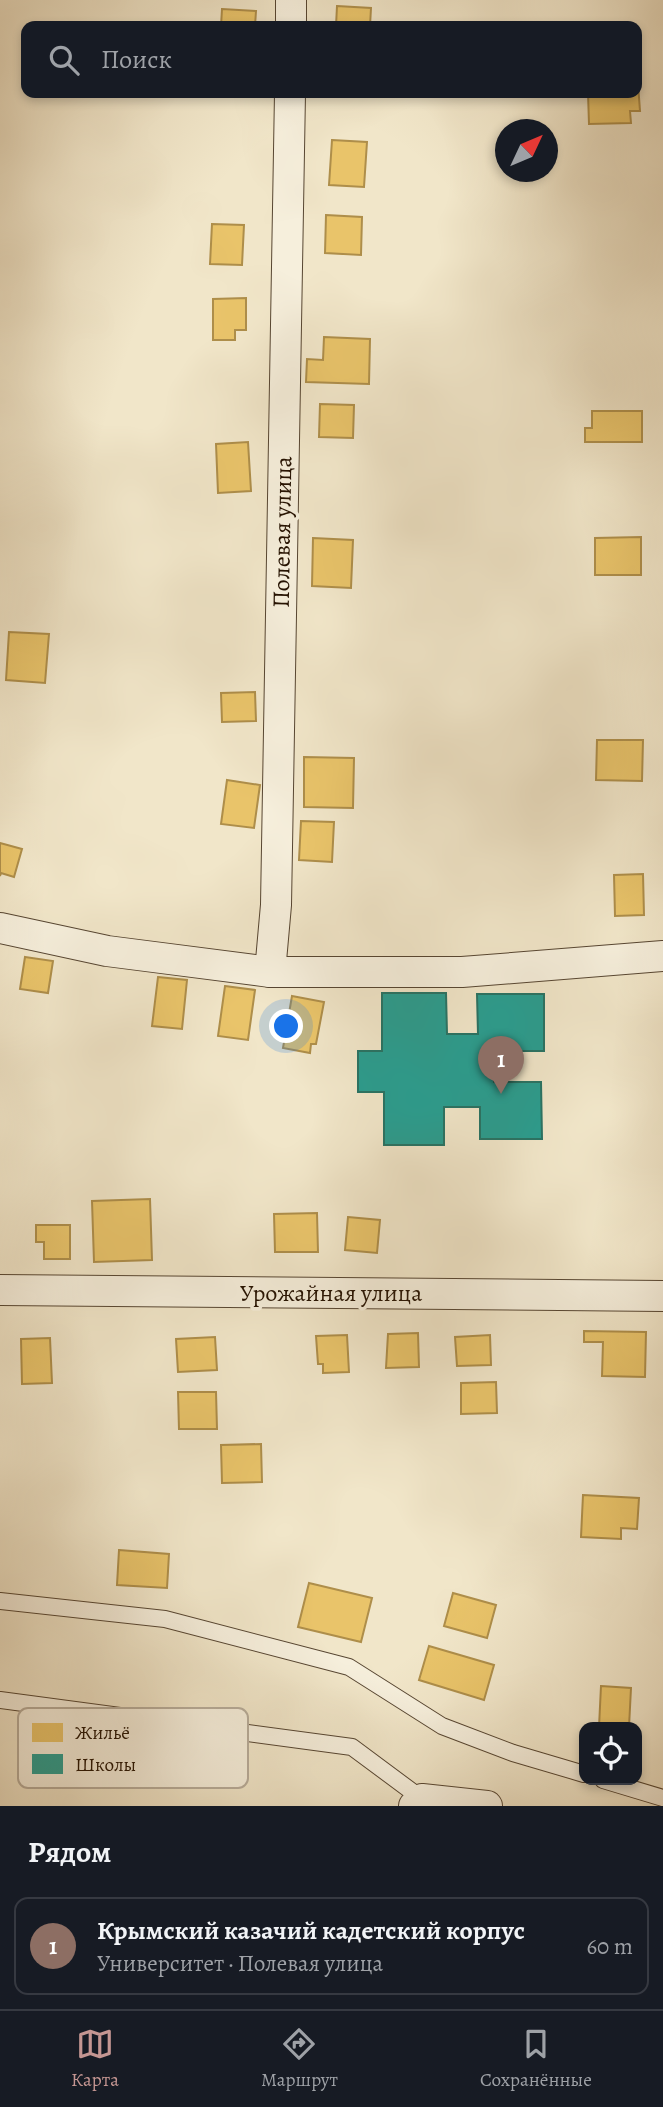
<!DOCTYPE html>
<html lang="ru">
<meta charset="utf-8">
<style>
:root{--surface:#171b24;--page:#242831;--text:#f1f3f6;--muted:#9ea1a6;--line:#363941;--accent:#c59692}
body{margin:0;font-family:Alegreya,serif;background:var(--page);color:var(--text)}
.controls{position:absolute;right:21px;bottom:21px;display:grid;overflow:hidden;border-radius:14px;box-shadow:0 4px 10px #0003}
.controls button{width:63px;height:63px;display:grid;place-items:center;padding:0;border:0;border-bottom:2px solid var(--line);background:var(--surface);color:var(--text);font:35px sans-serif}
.compass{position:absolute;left:495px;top:119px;width:63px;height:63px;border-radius:50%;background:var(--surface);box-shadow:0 4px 10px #0003;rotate:46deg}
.you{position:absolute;left:287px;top:1027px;width:24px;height:24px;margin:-18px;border:5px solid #fff;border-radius:50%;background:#1a73e8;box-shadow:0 0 0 10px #1a73e833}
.badge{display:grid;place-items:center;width:46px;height:46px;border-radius:50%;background:var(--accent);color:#fff;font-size:23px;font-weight:700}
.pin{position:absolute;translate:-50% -58px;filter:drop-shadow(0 2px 4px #0008)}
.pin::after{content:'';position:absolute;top:37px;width:24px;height:21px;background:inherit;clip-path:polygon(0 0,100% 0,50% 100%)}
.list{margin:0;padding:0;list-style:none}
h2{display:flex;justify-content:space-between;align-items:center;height:91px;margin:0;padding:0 28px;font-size:30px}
h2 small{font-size:23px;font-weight:400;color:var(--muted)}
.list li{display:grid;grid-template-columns:46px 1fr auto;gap:21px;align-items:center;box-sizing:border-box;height:98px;margin:0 14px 14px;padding:0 14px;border:2px solid var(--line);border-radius:14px}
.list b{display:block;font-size:26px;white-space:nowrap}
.list p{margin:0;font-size:23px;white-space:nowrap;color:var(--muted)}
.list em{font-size:23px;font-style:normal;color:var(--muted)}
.icon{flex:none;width:38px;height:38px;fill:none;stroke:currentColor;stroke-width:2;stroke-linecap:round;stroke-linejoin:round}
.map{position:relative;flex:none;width:663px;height:1806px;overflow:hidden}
.search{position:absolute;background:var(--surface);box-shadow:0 4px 10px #0003;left:21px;right:21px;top:21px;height:77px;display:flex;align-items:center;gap:18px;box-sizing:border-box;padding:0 24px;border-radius:14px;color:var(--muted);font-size:26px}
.sheet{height:203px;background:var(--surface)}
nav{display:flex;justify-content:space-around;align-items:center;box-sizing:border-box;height:98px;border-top:2px solid var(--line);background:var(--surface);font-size:19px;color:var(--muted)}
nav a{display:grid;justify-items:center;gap:4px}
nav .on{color:var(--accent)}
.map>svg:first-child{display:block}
.homes{fill:#e9c46a;stroke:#ae8e4a;stroke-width:2}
.schools{fill:#2a9d8f;stroke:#287364;stroke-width:2}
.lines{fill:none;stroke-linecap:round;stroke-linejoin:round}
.lane-casing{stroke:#574632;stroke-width:18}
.street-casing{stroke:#574632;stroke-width:32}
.lane{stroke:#f6efdc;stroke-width:16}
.street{stroke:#f6efdc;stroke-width:30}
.labels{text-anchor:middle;stroke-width:7;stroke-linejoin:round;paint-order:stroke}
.street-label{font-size:24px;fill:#241100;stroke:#f6efdc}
.key{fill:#f6efdc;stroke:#b7ac9a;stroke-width:2}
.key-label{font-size:19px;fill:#241100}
</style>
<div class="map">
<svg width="663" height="1806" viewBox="0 0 663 1806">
<rect width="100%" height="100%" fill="#f1e6c9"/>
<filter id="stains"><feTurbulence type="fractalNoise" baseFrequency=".00286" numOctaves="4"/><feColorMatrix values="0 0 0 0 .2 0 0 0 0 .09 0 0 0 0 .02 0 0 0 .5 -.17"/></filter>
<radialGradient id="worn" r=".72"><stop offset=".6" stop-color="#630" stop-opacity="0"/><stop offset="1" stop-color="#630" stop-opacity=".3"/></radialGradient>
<g class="homes">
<path d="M337 6 371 8 370 26H336Z"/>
<path d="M222 9 256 11 255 26H221Z"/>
<path d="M637 70 640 111H630L631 123 589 124 588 93H637Z"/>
<path d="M332 140 367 142 364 187 329 185Z"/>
<path d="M326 215 362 217 361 255 325 253Z"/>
<path d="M212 224 244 225 242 265 210 264Z"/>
<path d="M246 298V330H235V340H213V299Z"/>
<path d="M324 337 370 339 369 384 306 382 307 359 323 360Z"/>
<path d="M320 404 354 405 353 438 319 437Z"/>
<path d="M592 411H642V442H585V428H592Z"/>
<path d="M248 442 251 491 218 493 216 444Z"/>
<path d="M641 537V575H595V538Z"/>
<path d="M313 538 353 540 351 588 312 586Z"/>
<path d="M9 632 49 634 45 683 6 680Z"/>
<path d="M255 692 256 721 222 722 221 693Z"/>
<path d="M597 740H643L642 781 596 780Z"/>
<path d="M304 757 354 758 353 808 304 807Z"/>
<path d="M227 780 260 785 254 828 221 824Z"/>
<path d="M301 821 334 822 332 862 299 860Z"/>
<path d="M0 843 22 849 14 877 1 873 0 876Z"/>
<path d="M643 874 644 915 615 916 614 875Z"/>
<path d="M25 957 53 961 48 993 20 989Z"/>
<path d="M158 977 187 980 182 1029 152 1026Z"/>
<path d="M225 986 255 990 248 1040 218 1036Z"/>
<path d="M292 996 324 1002 316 1044H311L310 1053 283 1048Z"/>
<path d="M150 1199 152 1260 94 1262 92 1201Z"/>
<path d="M317 1213 318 1252H275L274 1214Z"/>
<path d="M348 1217 380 1220 377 1253 345 1250Z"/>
<path d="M36 1225H70V1259H44V1242H36Z"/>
<path d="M584 1331 646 1332 645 1377 602 1376 603 1342H584Z"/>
<path d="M418 1333 419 1367 386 1368 388 1334Z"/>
<path d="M347 1335 349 1372 323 1373V1364H318L316 1336Z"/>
<path d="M490 1335 491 1365 457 1366 455 1337Z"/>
<path d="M215 1337 217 1370 178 1372 176 1339Z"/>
<path d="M50 1338 52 1383 22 1384 21 1339Z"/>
<path d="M496 1382 497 1413 461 1414V1383Z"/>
<path d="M178 1392H216L217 1429H179Z"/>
<path d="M261 1444 262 1482 222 1483 221 1445Z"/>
<path d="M583 1495 639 1498 637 1529 621 1528V1539L581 1537Z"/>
<path d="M119 1550 169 1554 167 1588 117 1585Z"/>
<path d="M309 1583 372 1598 361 1642 298 1627Z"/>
<path d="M453 1593 496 1605 487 1638 444 1626Z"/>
<path d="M429 1646 494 1665 484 1700 419 1680Z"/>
<path d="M601 1686 631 1688 629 1727H599Z"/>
</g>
<path class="schools" d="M382 993H446L447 1034H478L477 994H544V1051H494V1082H541L542 1139H480V1107H444V1145H384V1092H358V1051H382Z"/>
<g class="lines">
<g class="lane-casing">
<g id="lane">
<path d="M0 1601 165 1619 349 1667 442 1726 513 1753 584 1774"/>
<path d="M0 1700 352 1747 422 1799"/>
<path d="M603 1780 663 1798"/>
</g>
</g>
<g class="street-casing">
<g id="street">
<path d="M291 26V0"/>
<path d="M0 928 107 951 270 972H462L663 956"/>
<path d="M270 972 276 905 290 93"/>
<path d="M0 1290 663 1296"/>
<path d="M414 1806 422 1799 487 1806"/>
</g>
</g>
<use href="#lane" class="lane"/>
<use href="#street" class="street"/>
</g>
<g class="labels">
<g class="street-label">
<text transform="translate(282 532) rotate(-89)" y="8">Полевая улица</text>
<text x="331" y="1301">Урожайная улица</text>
</g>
</g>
<rect x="18" y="1708" width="230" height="80" rx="10" class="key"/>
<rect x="32" y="1723" width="31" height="19" fill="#e9c46a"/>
<rect x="32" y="1754" width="31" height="20" fill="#2a9d8f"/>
<g class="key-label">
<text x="75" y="1739">Жильё</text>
<text x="75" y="1771">Школы</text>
</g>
<rect width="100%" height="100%" filter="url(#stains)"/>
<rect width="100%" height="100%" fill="url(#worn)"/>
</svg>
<div class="controls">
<button><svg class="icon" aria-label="locate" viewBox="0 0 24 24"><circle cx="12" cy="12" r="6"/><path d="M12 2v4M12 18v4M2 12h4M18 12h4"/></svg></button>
</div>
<svg class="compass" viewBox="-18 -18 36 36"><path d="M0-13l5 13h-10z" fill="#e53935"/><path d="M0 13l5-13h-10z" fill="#9ea1a6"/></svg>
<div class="you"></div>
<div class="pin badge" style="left:501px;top:1094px;background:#8d6e63">1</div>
<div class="search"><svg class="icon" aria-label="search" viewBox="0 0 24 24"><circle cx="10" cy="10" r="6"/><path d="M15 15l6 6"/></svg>Поиск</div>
</div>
<section class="sheet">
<h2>Рядом<small></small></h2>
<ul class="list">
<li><span class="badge" style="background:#8d6e63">1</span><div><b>Крымский казачий кадетский корпус</b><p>Университет · Полевая улица</p></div><em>60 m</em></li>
</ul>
</section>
<nav>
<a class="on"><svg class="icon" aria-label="map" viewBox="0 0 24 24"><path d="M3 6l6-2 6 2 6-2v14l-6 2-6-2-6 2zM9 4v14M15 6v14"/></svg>Карта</a>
<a><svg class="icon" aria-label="directions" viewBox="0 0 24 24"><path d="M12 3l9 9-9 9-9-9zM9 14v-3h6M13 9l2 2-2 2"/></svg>Маршрут</a>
<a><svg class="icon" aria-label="saved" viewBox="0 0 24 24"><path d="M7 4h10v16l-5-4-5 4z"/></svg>Сохранённые</a>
</nav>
